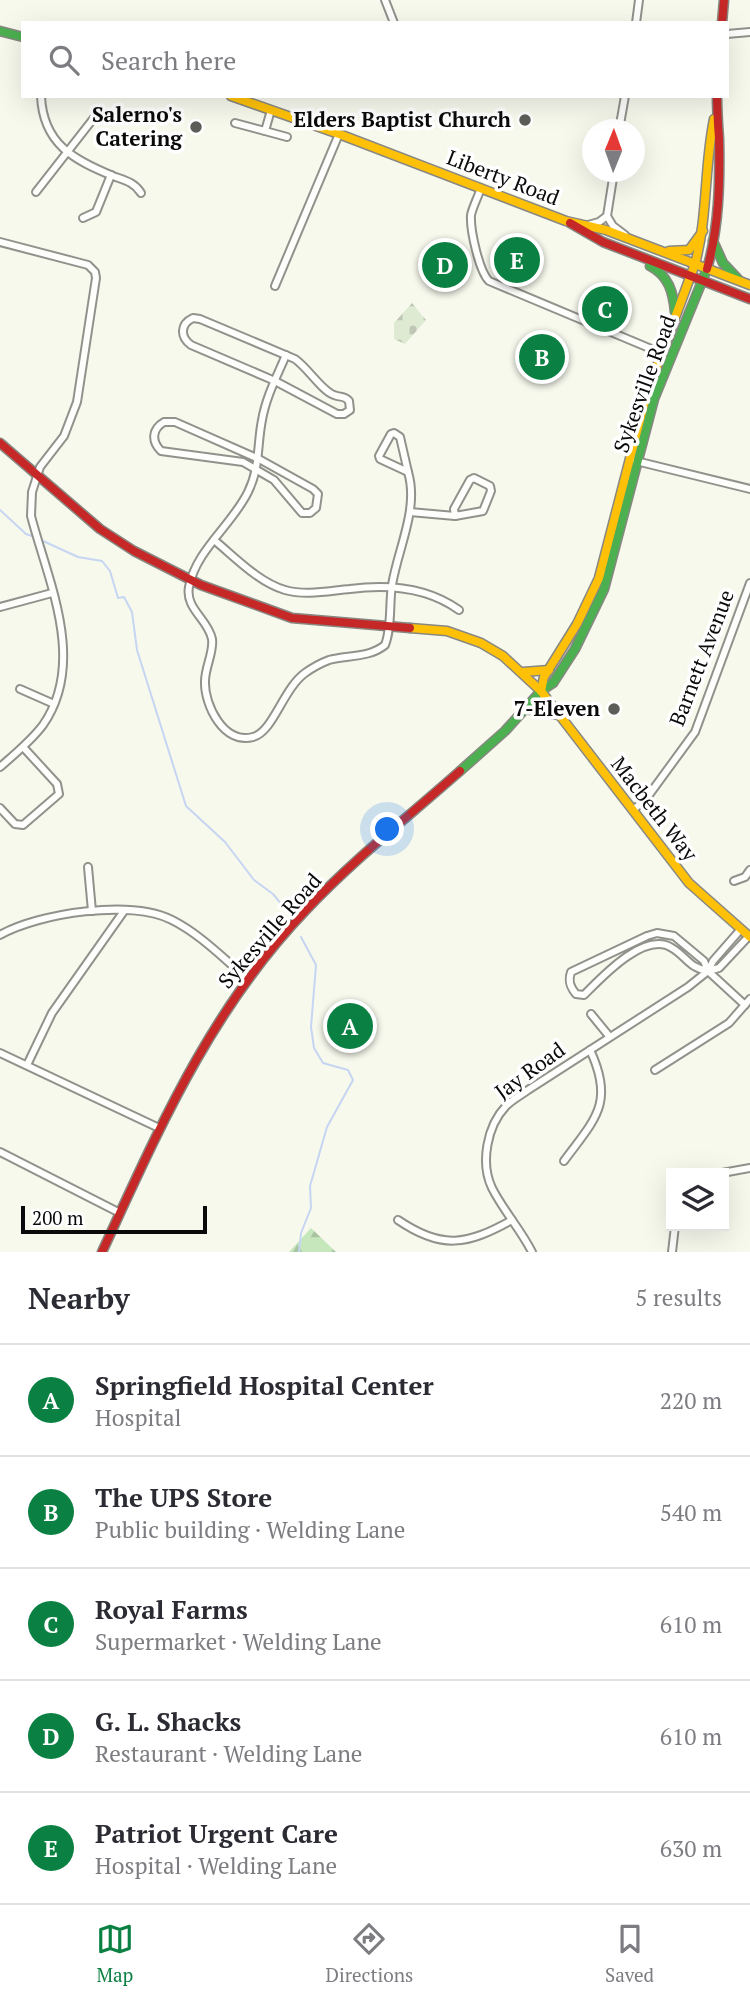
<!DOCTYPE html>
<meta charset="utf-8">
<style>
:root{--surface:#fff;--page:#f2f2f3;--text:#2b2b33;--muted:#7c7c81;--line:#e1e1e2;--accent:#0b8043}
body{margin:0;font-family:"PT Serif",serif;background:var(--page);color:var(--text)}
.controls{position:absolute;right:21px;bottom:21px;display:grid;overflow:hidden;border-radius:0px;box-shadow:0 7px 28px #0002}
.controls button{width:63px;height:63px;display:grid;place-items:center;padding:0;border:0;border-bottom:2px solid var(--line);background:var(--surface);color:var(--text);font:35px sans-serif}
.compass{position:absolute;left:582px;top:119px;width:63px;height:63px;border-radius:50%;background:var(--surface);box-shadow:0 7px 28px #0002;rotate:1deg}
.scale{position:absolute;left:21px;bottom:18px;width:186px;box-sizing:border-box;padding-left:7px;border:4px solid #0a0a0a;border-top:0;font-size:19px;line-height:24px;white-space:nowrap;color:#0a0a0a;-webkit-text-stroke:5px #fff;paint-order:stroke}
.you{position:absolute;left:388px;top:830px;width:24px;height:24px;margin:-18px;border:5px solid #fff;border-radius:50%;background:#1a73e8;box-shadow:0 0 0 10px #1a73e833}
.badge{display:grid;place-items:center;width:46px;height:46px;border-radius:50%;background:var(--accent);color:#fff;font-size:23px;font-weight:700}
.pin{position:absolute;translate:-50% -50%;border:4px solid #fff;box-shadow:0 2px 7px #0006}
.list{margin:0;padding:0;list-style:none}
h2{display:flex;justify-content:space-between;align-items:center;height:91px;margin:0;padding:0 28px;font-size:30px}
h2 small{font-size:23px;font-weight:400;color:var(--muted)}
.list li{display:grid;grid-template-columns:46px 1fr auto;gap:21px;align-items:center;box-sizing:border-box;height:112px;padding:0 28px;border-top:2px solid var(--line)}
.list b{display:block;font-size:26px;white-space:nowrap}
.list p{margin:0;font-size:23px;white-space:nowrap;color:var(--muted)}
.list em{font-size:23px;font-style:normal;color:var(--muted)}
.icon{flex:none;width:38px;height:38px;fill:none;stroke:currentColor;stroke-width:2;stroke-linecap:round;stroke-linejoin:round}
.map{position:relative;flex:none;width:750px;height:1252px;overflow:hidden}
.search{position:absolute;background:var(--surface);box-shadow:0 7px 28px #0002;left:21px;right:21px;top:21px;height:77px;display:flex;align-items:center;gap:18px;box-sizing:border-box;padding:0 24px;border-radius:0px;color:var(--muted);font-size:26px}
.sheet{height:651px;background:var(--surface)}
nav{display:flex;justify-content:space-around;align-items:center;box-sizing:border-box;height:98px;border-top:2px solid var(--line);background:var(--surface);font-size:19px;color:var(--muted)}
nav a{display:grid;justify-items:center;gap:4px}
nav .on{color:var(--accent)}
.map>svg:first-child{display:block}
.forest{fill:url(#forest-firs)}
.cemetery{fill:url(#cemetery-stones)}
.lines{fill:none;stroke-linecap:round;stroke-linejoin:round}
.stream{stroke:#c5d5f2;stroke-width:2}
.street-casing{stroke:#91928c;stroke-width:10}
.fast-casing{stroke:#888883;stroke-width:11}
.slow-casing{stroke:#888883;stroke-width:11}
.jam-casing{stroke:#888883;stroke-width:11}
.street{stroke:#fefefc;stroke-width:6}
.fast{stroke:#4caf50;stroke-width:8}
.slow{stroke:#ffc107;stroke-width:8}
.jam{stroke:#c62828;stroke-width:8}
.poi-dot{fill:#5d5e59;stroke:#fff;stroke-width:2.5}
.labels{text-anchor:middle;stroke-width:7;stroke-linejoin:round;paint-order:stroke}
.poi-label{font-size:21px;font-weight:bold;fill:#0a0a0a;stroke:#fff;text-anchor:end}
.street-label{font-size:21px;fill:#0a0a0a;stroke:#fff}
</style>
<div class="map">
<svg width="750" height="1252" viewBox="0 0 750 1252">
<defs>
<pattern id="forest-firs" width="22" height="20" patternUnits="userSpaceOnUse" patternTransform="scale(1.75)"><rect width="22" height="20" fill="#c6e6bc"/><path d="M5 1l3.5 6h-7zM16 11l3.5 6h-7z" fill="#a9c4a0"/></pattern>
<pattern id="cemetery-stones" width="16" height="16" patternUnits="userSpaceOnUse" patternTransform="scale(1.75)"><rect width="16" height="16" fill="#deead2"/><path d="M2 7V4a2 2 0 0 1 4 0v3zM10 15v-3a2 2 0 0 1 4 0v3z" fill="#bdc7b3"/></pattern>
</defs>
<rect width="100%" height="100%" fill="#f8f9ed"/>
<path class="forest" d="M311 1228 336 1252H289Z"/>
<path class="cemetery" d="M412 303 426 320 405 344 394 339V323Z"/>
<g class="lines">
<g class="stream">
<path d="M0 510 26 534 32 536"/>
<path d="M43 541 78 557 102 561 110 571 118 598 124 597 132 612 137 650 186 806 225 842 254 880 273 894 288 912"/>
<path d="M299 1252 301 1233 311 1208 310 1186 327 1127 353 1080 348 1070 323 1063 314 1048 311 1027 316 965 301 937"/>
</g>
<g class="street-casing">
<g id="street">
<path d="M385 0 394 23"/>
<path d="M636 23 639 0"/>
<path d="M727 34 750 32"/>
<path d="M41 96C43 144 74 160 113 176 124 180 134 182 141 193"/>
<path d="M235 123 265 131 271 110"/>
<path d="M619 130 625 96"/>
<path d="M265 131 287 137"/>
<path d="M614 172 607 216 613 226 625 235"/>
<path d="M481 188C478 197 473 206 471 215 470 230 479 271 489 281L661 353"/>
<path d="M36 192 97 114"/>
<path d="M83 218 96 212 111 175"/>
<path d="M588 225 599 222 607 216"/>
<path d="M0 242 88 265 95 272 96 278 77 402 64 436 40 467 32 492 31 516C48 581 87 662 43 725 31 741 15 754 0 767"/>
<path d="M275 286 339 134"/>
<path d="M193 318 200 319 295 359C308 368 322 391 334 395 341 398 344 395 349 401L350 410 344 414H337L275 381 191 345C180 337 180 324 193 318Z"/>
<path d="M286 355C277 376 266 397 262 420 257 445 260 468 248 492 232 525 196 550 189 587 185 609 208 619 212 639 214 652 205 667 205 681 204 705 224 745 253 737 273 732 283 689 305 673 312 668 321 663 329 660 347 655 369 658 385 645 392 627 389 604 392 585 398 548 419 509 408 472"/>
<path d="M164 422H175L259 459 313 489 318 494 316 508 310 513H302L274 480 243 462 161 451C151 441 152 429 164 422Z"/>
<path d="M394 433 400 437 408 472 380 459 379 456 391 434Z"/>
<path d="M636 461 750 489"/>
<path d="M474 478 490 486 491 491 483 511 455 516 454 509 470 480Z"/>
<path d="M410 512 455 516"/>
<path d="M214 540C235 557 258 582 285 590 306 596 328 591 350 589 388 584 427 587 459 610"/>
<path d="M0 607 52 593"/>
<path d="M20 689 54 704"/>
<path d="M0 808 15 824 23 825 59 794 57 784 23 747"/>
<path d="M633 810 646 799 695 732 750 583"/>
<path d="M88 867 92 911"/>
<path d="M734 881 745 877 750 870"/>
<path d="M0 935C39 913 131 899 172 920 200 934 224 959 248 979"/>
<path d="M708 971C689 968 687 957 672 948 645 930 601 978 584 995L576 994C570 987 568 981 571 972L647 936 657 933 674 936 704 961 708 971 745 1005"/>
<path d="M708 971 713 961 741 929"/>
<path d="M591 1014 609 1036"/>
<path d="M0 1053 159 1128"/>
<path d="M27 1065 52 1013 124 911"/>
<path d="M655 1070 729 1023 750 999"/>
<path d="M0 1152 120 1213"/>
<path d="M564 1161C595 1119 615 1103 590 1050"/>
<path d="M722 1173 750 1168"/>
<path d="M398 1220C442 1250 467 1245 512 1220"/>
<path d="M532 1252C521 1230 503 1210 492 1188 480 1163 487 1126 506 1106 512 1100 521 1095 528 1090L688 987 708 971 719 968 749 936"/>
<path d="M672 1252 675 1226"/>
</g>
</g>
<g class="fast-casing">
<g id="fast">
<path d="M0 31 23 37"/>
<path d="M713 241 723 263 738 279"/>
<path d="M650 266C669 276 673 292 675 312"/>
<path d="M526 709 559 715"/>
<path d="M460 771 505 731 541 691 553 683 575 649 604 589 654 399 707 269"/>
</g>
</g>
<g class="slow-casing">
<g id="slow">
<path d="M231 96 339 134 566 221 606 230 750 285"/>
<path d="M669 251 689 250 703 231"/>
<path d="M695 264C708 216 704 167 714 119"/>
<path d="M410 628 447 631 481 643 503 656 541 691 689 883 750 937"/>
<path d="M523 672 549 670"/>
<path d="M541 691 544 677 577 624 599 578 647 393 695 264"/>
</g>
</g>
<g class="jam-casing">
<g id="jam">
<path d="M722 23 724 0"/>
<path d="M570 223 603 242 750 299"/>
<path d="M707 269C719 227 720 183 719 139 718 125 717 111 717 96"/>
<path d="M0 443 100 529 134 551 201 585 292 618 410 628"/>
<path d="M102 1252C159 1129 210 1010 306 910 353 860 408 817 460 771"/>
</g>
</g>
<use href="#street" class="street"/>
<use href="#fast" class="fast"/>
<use href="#slow" class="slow"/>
<use href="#jam" class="jam"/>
</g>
<g class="poi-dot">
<circle cx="525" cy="120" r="7"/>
<circle cx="196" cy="127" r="7"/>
<circle cx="614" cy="709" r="7"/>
</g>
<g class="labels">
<g class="poi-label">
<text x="182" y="122">Salerno's<tspan x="182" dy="24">Catering</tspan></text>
<text x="511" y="127">Elders Baptist Church</text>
<text x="600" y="716">7-Eleven</text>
</g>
<g class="street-label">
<text transform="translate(503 178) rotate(21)" y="7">Liberty Road</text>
<text transform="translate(645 384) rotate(-70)" y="7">Sykesville Road</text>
<text transform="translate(702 658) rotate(-69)" y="7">Barnett Avenue</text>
<text transform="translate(654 809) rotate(52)" y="7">Macbeth Way</text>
<text transform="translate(270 931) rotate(-49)" y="7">Sykesville Road</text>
<text transform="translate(530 1071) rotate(-36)" y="7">Jay Road</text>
</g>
</g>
</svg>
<div class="controls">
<button><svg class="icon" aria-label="layers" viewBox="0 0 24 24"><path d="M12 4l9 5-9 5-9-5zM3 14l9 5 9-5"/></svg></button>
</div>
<svg class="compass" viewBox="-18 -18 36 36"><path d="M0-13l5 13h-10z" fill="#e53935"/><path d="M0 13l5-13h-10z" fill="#7c7c81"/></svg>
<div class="scale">200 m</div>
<div class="you"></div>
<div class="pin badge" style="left:350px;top:1026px">A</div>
<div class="pin badge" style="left:542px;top:357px">B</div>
<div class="pin badge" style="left:605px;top:309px">C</div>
<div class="pin badge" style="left:445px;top:265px">D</div>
<div class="pin badge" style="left:517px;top:260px">E</div>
<div class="search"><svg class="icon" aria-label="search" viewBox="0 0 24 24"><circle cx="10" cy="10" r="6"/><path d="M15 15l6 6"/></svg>Search here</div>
</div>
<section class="sheet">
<h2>Nearby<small>5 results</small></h2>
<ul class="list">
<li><span class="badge">A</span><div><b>Springfield Hospital Center</b><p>Hospital</p></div><em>220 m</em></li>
<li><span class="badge">B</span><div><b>The UPS Store</b><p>Public building · Welding Lane</p></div><em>540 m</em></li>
<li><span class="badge">C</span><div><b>Royal Farms</b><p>Supermarket · Welding Lane</p></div><em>610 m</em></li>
<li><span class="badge">D</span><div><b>G. L. Shacks</b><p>Restaurant · Welding Lane</p></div><em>610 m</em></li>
<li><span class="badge">E</span><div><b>Patriot Urgent Care</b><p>Hospital · Welding Lane</p></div><em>630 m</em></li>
</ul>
</section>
<nav>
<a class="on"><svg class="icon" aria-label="map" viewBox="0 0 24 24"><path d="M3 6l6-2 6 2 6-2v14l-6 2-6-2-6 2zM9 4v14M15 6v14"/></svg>Map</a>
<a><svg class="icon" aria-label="directions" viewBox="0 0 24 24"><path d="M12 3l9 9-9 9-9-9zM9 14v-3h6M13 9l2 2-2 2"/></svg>Directions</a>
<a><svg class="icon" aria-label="saved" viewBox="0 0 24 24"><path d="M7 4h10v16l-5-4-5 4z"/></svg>Saved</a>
</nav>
